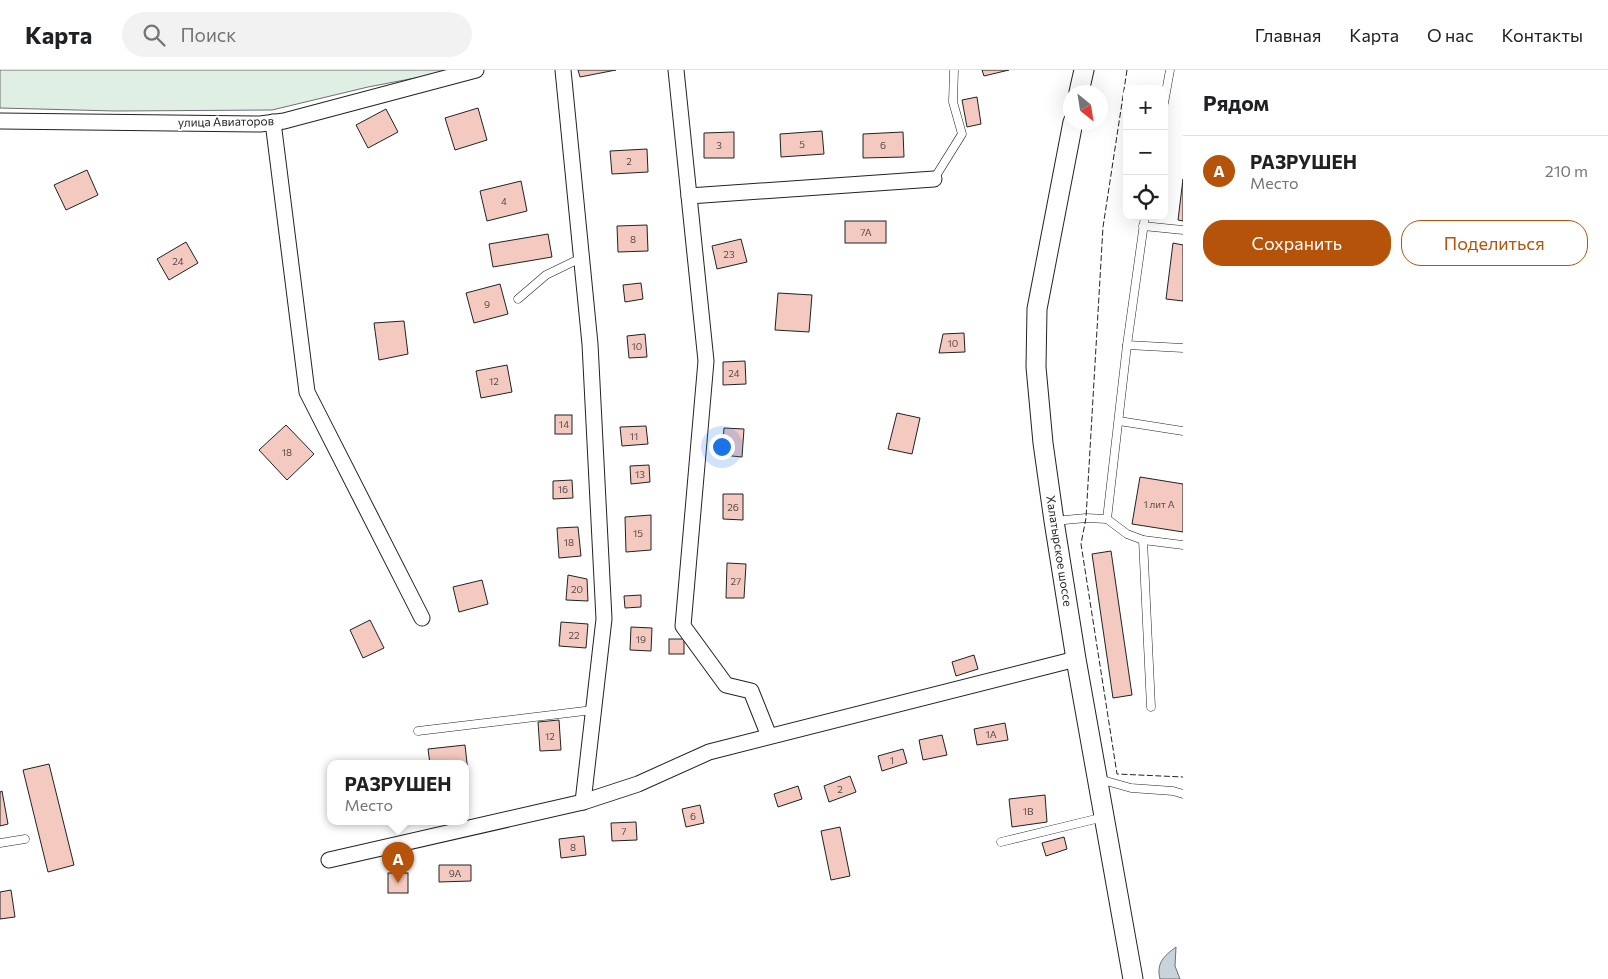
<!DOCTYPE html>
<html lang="ru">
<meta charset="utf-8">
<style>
:root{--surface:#fff;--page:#f2f2f2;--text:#202124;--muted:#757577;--line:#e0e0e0;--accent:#b45309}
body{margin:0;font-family:Commissioner,sans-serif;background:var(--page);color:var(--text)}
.controls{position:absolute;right:15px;top:15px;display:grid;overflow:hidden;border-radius:10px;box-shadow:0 5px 20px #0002}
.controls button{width:45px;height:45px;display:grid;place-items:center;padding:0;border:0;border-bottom:1px solid var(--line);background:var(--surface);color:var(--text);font:25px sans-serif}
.compass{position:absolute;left:1063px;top:15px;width:45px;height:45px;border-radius:50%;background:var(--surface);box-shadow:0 5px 20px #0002;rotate:150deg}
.you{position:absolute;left:721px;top:376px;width:18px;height:18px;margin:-12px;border:4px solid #fff;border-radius:50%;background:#1a73e8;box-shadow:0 0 0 8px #1a73e833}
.badge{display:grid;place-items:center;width:32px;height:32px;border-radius:50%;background:var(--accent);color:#fff;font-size:16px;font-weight:700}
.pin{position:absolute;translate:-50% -41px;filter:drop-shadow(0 1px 2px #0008)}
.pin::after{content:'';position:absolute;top:26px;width:18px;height:15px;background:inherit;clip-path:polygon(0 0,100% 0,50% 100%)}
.popup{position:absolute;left:327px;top:690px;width:142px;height:65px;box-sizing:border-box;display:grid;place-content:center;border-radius:10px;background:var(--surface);filter:drop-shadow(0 1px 4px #0005);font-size:16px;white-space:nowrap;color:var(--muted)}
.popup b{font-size:19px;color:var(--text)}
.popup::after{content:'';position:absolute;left:50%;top:100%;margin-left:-10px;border:10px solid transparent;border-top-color:var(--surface)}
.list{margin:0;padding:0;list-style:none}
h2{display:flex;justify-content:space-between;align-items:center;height:65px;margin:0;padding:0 20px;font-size:21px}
h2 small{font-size:16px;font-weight:400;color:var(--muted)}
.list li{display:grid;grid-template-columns:32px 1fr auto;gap:15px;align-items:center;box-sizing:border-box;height:70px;padding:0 20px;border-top:1px solid var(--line)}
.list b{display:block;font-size:19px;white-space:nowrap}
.list p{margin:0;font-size:16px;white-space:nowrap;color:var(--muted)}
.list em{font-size:16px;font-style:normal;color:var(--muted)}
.actions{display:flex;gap:10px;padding:15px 20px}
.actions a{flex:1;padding:11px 0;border:1px solid var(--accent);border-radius:20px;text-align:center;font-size:18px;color:var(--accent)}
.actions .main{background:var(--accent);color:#fff}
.icon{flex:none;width:28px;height:28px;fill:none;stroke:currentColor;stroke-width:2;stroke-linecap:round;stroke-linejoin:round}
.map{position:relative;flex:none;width:1183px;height:909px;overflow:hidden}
header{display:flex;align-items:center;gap:30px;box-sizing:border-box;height:70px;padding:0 25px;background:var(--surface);border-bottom:1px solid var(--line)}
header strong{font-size:24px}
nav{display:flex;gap:28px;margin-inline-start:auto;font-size:18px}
.search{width:350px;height:45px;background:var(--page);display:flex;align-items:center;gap:12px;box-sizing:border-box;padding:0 18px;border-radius:28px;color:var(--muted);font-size:19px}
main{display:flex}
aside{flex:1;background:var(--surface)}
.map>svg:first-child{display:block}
.green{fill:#e0efe3;stroke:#6f6f6f}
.water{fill:#c7d3dd;stroke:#6f6f6f}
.building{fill:#f3c9c0;stroke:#222}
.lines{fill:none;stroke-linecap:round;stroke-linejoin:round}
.service-casing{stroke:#222;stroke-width:9}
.minor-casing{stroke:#222;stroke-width:17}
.tertiary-casing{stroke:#222;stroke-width:21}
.service{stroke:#fff;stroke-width:8}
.minor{stroke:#fff;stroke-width:15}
.tertiary{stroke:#fff;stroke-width:19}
.fence{stroke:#222;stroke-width:1;stroke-dasharray:6 2.5;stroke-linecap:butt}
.labels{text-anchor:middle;stroke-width:4;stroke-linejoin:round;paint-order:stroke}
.number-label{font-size:10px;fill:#564c4a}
.street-label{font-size:12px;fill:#222;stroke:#fff}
</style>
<header>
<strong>Карта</strong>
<div class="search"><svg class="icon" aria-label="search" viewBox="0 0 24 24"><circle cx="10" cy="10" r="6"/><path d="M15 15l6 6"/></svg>Поиск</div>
<nav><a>Главная</a><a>Карта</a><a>О нас</a><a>Контакты</a></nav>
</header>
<main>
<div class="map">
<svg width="1183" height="909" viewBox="0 0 1183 909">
<rect width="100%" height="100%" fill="#fff"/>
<path class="green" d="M0 0H457L368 17 272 40 115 41 0 38Z"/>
<path class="water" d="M1176 877 1175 896 1180 909H1160C1156 893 1164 886 1176 877Z"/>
<g class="building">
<path d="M578 0H616L580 7Z"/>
<path d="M982 0H1009L984 6Z"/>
<path d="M977 27 981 54 967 57 962 30Z"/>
<path d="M478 38 487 70 455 80 445 48Z"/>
<path d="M386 39 398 62 368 78 356 55Z"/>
<path d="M822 61 824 84 781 87 780 64Z"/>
<path d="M734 62V88H704V63Z"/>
<path d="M903 62 904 87 863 88V64Z"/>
<path d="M647 79 648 102 612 104 610 81Z"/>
<path d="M87 100 98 125 66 140 54 115Z"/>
<path d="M1183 109V151L1178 150Z"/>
<path d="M521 111 527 141 487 151 480 121Z"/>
<rect x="845" y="151" width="41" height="22"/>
<path d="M647 155 648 181 618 182 617 156Z"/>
<path d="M548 164 552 187 493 197 489 174Z"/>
<path d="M741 169 747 192 717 199 712 176Z"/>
<path d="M186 172 198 193 169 210 157 189Z"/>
<path d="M1173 173 1183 175V231L1166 229Z"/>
<path d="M641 213 643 229 625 232 623 215Z"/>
<path d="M500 214 508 244 474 253 466 223Z"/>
<path d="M778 223 812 225 809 262 775 260Z"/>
<path d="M404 251 408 284 379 290 374 253Z"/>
<path d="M964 263 965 282 939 283 943 264Z"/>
<path d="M645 264 647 287 629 288 627 266Z"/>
<path d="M745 291 746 314 723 315V292Z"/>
<path d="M507 295 512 322 481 328 476 301Z"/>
<path d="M897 343 920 348 912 384 888 379Z"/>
<rect x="555" y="345" width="17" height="19"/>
<path d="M286 355 314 384 287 410 259 380Z"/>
<path d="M646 356 648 374 622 376 620 357Z"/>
<path d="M724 358 744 359 742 387 722 385Z"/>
<path d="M649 395 650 412 631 414 630 396Z"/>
<path d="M1140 407 1183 414V462L1132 454Z"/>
<path d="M572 410 573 428 553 429V411Z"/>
<path d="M723 424H743V450L723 449Z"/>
<path d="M651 445V480L626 482 625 447Z"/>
<path d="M578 457 581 486 559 488 557 458Z"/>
<path d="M1111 481 1132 625 1113 628 1092 484Z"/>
<path d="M727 493 746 494 744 528H726Z"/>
<path d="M568 505 587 509 588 531 566 530Z"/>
<path d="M482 510 488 534 459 542 453 517Z"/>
<path d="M641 525V537L625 538 624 526Z"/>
<path d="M370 550 384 578 363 588 350 560Z"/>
<path d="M561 552 588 554 586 578 559 576Z"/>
<path d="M631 557 652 558 651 581 630 580Z"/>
<rect x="669" y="569" width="15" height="15"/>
<path d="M974 585 978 599 956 606 952 592Z"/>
<path d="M559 650 561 680 540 681 538 652Z"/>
<path d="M1005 653 1008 670 977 675 974 659Z"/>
<path d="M942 665 947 685 923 690 919 670Z"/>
<path d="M465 675 468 702H466V694H430L428 679Z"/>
<path d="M903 679 907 693 882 701 878 686Z"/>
<path d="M49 694 74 795 48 802 23 700Z"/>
<path d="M850 706 856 722 829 732 824 716Z"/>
<path d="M798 716 802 729 778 737 774 724Z"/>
<path d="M2 721 8 754 0 756V722Z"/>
<path d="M1045 725 1047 752 1012 757 1009 729Z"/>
<path d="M700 735 704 753 686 757 682 739Z"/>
<path d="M636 752 637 770 612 771 611 753Z"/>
<path d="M840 757 850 806 831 810 821 761Z"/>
<path d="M584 766 586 785 561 788 559 769Z"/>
<path d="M1064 767 1067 779 1046 786 1042 773Z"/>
<path d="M439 795H471V811L439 812Z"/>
<rect x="388" y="803" width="20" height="20"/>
<path d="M11 820 15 847 0 849V822Z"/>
</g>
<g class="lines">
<g class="service-casing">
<g id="service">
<path d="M1164 33 1170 0"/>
<path d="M934 109 962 64 953 32 954 0"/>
<path d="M1145 146 1127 275 1107 449 1127 464 1143 470 1183 475"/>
<path d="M1143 156 1183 160"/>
<path d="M518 229 546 205 581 188"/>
<path d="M1127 275 1183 278"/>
<path d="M1119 351 1183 361"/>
<path d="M1054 451 1086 448 1107 449"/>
<path d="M1143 470 1151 637"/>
<path d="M418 661 593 640"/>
<path d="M1099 709 1131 718 1173 721 1183 724"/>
<path d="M1001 772 1104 747"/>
<path d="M0 773 25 769"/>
</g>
</g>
<g class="minor-casing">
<g id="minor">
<path d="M563 0 590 274 604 549 583 732"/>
<path d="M676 0 706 291 683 556 726 615 751 621 769 666"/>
<path d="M0 51 260 54 284 51 476 0"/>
<path d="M273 52 307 322 422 548"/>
<path d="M689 126 934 109"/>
<path d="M329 790 583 732 638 714 709 682 1076 589"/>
</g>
</g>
<g class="tertiary-casing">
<g id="tertiary">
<path d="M1079 22 1084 0"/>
<path d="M1073 52 1037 239 1036 297 1043 373 1054 451 1076 589 1133 909"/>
</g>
</g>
<use href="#service" class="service"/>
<use href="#minor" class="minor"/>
<use href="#tertiary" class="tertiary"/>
<path class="fence" d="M1127 0 1103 157 1086 448 1081 474 1117 704 1183 707"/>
</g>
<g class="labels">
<g class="number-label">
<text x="802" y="78">5</text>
<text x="719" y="79">3</text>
<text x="883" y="79">6</text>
<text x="629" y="95">2</text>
<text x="504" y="135">4</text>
<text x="866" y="166">7А</text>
<text x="633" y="173">8</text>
<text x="729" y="188">23</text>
<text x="178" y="195">24</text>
<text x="487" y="238">9</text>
<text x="953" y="277">10</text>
<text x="637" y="280">10</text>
<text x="734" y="307">24</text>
<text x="494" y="315">12</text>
<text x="564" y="358">14</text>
<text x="634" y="370">11</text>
<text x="287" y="386">18</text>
<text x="640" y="408">13</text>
<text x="563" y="423">16</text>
<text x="1159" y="438">1 лит А</text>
<text x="733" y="441">26</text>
<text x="638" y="467">15</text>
<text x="569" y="476">18</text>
<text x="736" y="515">27</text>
<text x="577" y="523">20</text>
<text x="574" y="569">22</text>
<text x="641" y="573">19</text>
<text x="991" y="668">1А</text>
<text x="550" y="670">12</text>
<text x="892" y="694">1</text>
<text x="840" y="723">2</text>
<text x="1028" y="745">1В</text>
<text x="693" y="750">6</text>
<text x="624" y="765">7</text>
<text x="573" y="781">8</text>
<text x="455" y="807">9А</text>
</g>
<g class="street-label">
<text transform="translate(226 52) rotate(-1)" y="4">улица Авиаторов</text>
<text transform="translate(1059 481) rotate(81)" y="4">Халатырское шоссе</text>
</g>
</g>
</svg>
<div class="controls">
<button>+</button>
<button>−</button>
<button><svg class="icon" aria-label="locate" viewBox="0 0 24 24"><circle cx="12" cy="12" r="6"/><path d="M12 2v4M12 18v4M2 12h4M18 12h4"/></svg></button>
</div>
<svg class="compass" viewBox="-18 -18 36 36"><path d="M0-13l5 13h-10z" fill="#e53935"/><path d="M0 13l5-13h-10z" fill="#757577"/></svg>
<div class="you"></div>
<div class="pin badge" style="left:398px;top:813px">A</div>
<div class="popup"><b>РАЗРУШЕН</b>Место</div>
</div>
<aside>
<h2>Рядом<small></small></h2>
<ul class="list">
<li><span class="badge">A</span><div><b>РАЗРУШЕН</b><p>Место</p></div><em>210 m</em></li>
</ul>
<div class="actions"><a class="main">Сохранить</a><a>Поделиться</a></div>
</aside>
</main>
